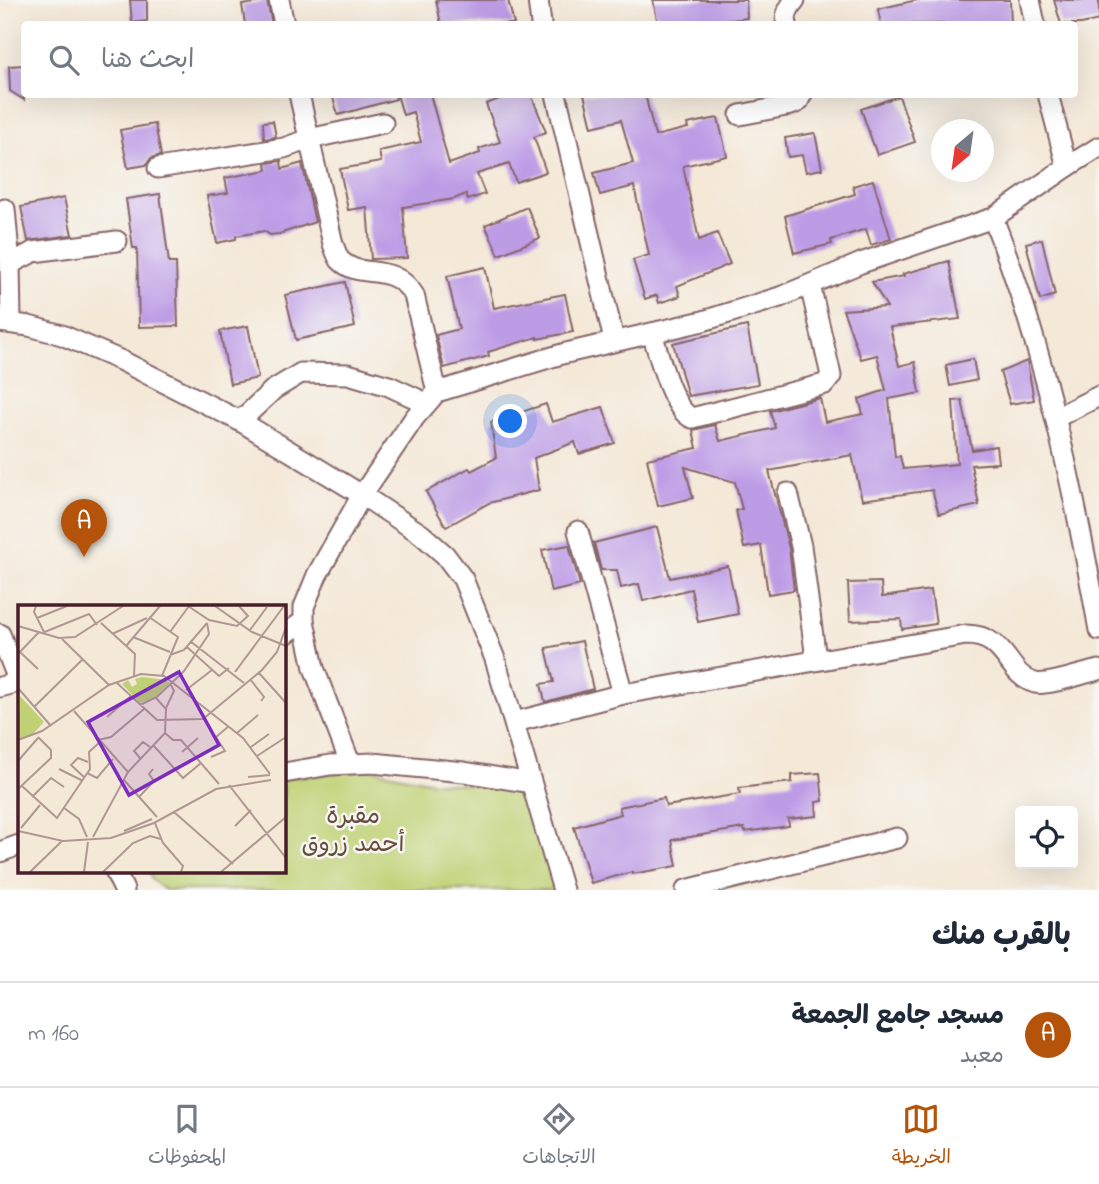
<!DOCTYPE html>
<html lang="ar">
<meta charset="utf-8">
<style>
:root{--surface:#fff;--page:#f6f6f7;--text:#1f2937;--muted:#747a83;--line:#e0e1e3;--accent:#b45309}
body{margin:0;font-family:"Indie Flower","Playpen Sans Arabic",sans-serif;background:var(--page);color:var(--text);direction:rtl}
.controls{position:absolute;right:21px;bottom:21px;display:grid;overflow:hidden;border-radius:7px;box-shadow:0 7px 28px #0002}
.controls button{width:63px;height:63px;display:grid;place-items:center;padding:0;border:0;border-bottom:2px solid var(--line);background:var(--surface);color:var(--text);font:35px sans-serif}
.compass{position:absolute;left:931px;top:119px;width:63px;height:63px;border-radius:50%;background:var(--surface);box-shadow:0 7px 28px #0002;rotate:209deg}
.you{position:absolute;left:511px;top:422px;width:24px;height:24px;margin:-18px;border:5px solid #fff;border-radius:50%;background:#1a73e8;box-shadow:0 0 0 10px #1a73e833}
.badge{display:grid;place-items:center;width:46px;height:46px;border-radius:50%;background:var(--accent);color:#fff;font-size:23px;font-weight:700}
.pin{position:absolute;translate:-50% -58px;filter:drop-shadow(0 2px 4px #0008)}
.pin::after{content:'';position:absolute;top:37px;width:24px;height:21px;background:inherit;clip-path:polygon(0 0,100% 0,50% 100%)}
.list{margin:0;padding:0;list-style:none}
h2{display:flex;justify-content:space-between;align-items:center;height:91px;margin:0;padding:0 28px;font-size:30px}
h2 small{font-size:23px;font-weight:400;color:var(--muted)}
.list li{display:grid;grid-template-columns:46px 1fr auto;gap:21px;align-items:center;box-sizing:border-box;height:105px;padding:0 28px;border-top:2px solid var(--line)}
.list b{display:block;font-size:26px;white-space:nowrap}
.list p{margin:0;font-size:23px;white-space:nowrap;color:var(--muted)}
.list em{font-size:23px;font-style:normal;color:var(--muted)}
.icon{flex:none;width:38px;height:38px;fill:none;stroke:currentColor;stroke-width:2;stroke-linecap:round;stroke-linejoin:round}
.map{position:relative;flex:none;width:1099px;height:890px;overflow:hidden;direction:ltr}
.search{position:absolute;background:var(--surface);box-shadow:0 7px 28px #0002;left:21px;right:21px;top:21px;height:77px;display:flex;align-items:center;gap:18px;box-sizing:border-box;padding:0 24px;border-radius:7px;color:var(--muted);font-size:26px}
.sheet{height:196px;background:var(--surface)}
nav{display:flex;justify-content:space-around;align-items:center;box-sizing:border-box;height:98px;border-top:2px solid var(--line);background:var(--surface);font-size:19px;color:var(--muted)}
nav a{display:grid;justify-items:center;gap:4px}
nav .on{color:var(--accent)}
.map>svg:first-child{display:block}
.green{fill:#bfd174;stroke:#847850;stroke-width:2}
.building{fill:#bd9ce6}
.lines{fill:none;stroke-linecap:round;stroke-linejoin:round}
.minor-casing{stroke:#866567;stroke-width:23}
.minor{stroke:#fff;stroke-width:19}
.labels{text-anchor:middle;stroke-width:5;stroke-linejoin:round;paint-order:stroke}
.park-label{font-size:24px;fill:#674c3d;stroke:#f6f6f2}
.inset-road{fill:none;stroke:#b09892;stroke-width:2}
.view{fill:#7b2cbf;fill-opacity:0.15;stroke:#7b2cbf;stroke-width:3.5}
.inset-edge{fill:none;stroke:#4a1f2b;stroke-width:3.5}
</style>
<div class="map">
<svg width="1099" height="890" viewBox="0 0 1099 890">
<rect width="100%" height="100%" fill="#f6f6f2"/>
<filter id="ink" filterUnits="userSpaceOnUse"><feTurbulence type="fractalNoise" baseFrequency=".0143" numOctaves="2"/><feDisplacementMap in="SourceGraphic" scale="14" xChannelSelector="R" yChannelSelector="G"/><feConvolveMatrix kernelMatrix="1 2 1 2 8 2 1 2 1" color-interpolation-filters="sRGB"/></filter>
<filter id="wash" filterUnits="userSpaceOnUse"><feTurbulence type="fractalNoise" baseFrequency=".00686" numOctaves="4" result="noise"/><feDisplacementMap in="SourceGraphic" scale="28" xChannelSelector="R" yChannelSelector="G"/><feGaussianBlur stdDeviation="1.57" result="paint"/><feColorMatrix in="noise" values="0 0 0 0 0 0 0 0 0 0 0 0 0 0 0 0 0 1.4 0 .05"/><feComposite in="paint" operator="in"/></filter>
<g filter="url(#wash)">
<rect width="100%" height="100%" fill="#f4e8d7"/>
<path class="green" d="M370 769C389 773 409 778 428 781 458 786 504 782 529 799L559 890H165L152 880 149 871H284V778Z"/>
<g id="blocks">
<g class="building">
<path d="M130 0H147V21L132 23Z"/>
<path d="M436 0H508L514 24H441Z"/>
<path d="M653 0H746L747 18 702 24H658Z"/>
<path d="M917 0H1010L1011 24H881L878 9Z"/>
<path d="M1054 0H1099V20L1081 24H1061Z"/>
<path d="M267 1 272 24H245L242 5Z"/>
<path d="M24 65V100L10 91 9 66Z"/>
<path d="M332 94H395L396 99 338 115Z"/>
<path d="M397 94H430L449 164 480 153 479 149 500 142 486 104 512 94H531L546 132 534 137 546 172 516 182 509 164 477 174 485 194 468 200 466 194 454 199 403 207 407 258 371 259 367 207 348 210 340 169 381 162 379 151 421 142 413 112 403 115Z"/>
<path d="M584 94H645L655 136 688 128 687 124 718 118 727 156 683 166 699 240 717 233 730 264 677 286 680 296 659 303 657 295 645 299 633 260 649 255 634 186 600 195 594 173 633 163 621 120 592 127Z"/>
<path d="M899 96 915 142 877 155 861 109Z"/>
<path d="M273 121 276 137 264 139 263 122Z"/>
<path d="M155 124 161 155 151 158 146 165 128 168 120 130Z"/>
<path d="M815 133 822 169 806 172 802 155 788 157 785 138Z"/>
<path d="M281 161 282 169 302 163 315 222 279 234 270 235 264 231 236 236V239L217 243 207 196 228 193 225 178 267 170 266 163Z"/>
<path d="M873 180 891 239 871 245 866 229 831 240 832 244 794 253 785 216 855 194 853 186Z"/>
<path d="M160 194 169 263H176L178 326 139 327 137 248H133L126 199Z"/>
<path d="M64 198 72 235 28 241 21 207Z"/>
<path d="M527 207 540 238 499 255 485 225Z"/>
<path d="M1042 239 1055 295 1040 300 1026 243Z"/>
<path d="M949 261 960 319 890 327 899 366 915 362 920 393 889 399 895 457 900 456 903 469 957 464 953 401 962 400 972 450 996 446 998 463 971 465 979 505 939 514 932 490 862 500 852 455 769 471 789 548 794 590 768 594 761 545 744 548 736 510 742 509 735 482 685 467 693 498 658 506 647 459 697 448 693 430 715 425 720 441 775 428 770 411 820 398 825 422 863 414 859 399 886 390 877 355 861 359 843 310 887 307 872 282 904 276 903 274Z"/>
<path d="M485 267 494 308 565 294 573 332 537 339V337L488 352 489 356 444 368 436 335 459 329 447 276Z"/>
<path d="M345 282 355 327 296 340 285 295Z"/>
<path d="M248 326 258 378 230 384 220 331Z"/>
<path d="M747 326 758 384 688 396 673 343Z"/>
<path d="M973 359 977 380 950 386 946 365Z"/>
<path d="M1027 361 1034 400 1010 404 1000 372Z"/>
<path d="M546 404 552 422 603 407 615 443 579 454 575 442 534 458 539 490 489 503 446 527 426 492 469 468 471 471 496 458 491 422Z"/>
<path d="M657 527 670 578 728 566 738 614 698 622 691 589 643 601 639 584 621 588 617 570H601L594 543Z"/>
<path d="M569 545 580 585 551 592 542 550Z"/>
<path d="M881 582 882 597 931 590 936 624 902 629 901 619 850 621 848 583Z"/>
<path d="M582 641 593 689 545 702 541 684 554 682 546 648Z"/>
<path d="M820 773 823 801 816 802 817 816 788 819 789 826 745 832 744 828 672 840 677 866 632 874V872L591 883 574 827 621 814 619 807 664 798 666 806 740 794 739 788 792 782V775Z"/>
</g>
</g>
</g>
<g filter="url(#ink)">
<use href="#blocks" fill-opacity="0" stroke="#866567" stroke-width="2"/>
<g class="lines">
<g class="minor-casing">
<g id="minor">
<path d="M279 0 284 24"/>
<path d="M538 0 541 24"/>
<path d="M1030 0 1035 24"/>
<path d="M787 24C784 15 789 7 795 0"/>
<path d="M299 94 333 244C335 249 337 256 340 260 360 281 392 260 414 295L437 392"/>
<path d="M556 94 614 340"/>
<path d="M1048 94 1067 167"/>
<path d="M740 115 791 105 798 102 802 94"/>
<path d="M158 168 284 148 309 139 383 123"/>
<path d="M5 209 10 264 11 322"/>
<path d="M993 218C1045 351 1074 490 1099 630"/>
<path d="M10 264 33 252 117 241"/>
<path d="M0 322 29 326 62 335 122 361 240 421 362 495 421 534 445 555 463 579 495 659 563 890"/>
<path d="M652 333C659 354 671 409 692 418L825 384 831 376 830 371 810 285"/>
<path d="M1057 417 1099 396"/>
<path d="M240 421 273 390 301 373 348 374 389 386 426 403"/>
<path d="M788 493 801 546 816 659"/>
<path d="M578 531 623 694"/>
<path d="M0 634 19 682 0 687"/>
<path d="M284 635 304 621"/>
<path d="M515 722 623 694 966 635C1008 635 1006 675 1035 683 1049 686 1083 673 1099 670"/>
<path d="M350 763 314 668 304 621V607L317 575 362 495 415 417 437 392 562 354 703 321 780 297 861 263 993 218 1067 167 1099 147"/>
<path d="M284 773 330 765 373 763 464 772 531 783"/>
<path d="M0 852 19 845"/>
<path d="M115 871 124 890"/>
<path d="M686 890 897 838"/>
</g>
</g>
<use href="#minor" class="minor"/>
</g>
</g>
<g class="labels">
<g class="park-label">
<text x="353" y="823">مقبرة<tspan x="353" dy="28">أحمد زروق</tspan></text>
</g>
</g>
<g transform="translate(18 605)">
<rect width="268" height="268" fill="#f4e8d7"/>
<path d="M124 72 148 75 152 78 137 93 122 98 104 79 110 75 114 82 119 79 117 74ZM2 91 26 117 13 131 0 134Z" fill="#bfd174"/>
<path class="inset-road" d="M18 1 16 7 26 27M170 1 191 15 219 21 230 11 221 1M197 1 234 27 268 41M131 12 160 32 144 71M19 13 49 1M83 18 117 49 116 71M0 21 41 33 57 32 105 1M232 25 249 2M152 27 171 1M24 28 71 9 79 20M94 29 129 13M115 32 152 47M44 34 91 80M172 36 226 78M108 41 142 1M169 42 201 71 211 63M2 47 20 64M0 49 21 27M152 50 166 45 189 18M217 67 266 1M241 68 268 98M232 74 246 92 243 96M99 78 139 115 185 114 244 65 259 47 268 22M0 83 33 121M168 85 194 65M122 100 139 92 166 66 191 29 189 18M16 102 65 54M148 103 156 86 153 80M56 106 110 167M89 112 113 91M147 128 155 135H163L201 179M219 128 240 110M0 135 24 126 91 80 123 69 146 71 225 133 252 169M80 135 93 132 126 104M135 140 165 173 183 158M233 142 251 129M164 147 180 133M239 151 268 132M193 152 207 146 198 132 211 121M122 153 116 146 125 137 132 142M0 156 20 133M41 164 65 176M69 168 79 173 95 154M230 172 252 170M67 173 53 160 60 153 70 157M106 175 139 212M211 180 268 253M4 181 39 213 72 164 71 147 82 137M0 184 33 153V145L20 132M14 192 33 173 46 182M121 192 136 176 131 169 135 164M46 203 61 214 69 232M156 207 215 259M137 218 145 238 165 261 163 267M217 221 233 205M3 223 22 200M0 226 45 236 93 233 136 218 198 184 253 175M106 226 134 214M75 232 110 167 147 128 148 104 138 93M12 267 44 236M66 267 70 237M85 267 115 238 132 231 143 234M203 267 268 212"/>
<path class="view" d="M161 67 201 140 111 190 70 117Z"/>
<rect width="268" height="268" class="inset-edge"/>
</g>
</svg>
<div class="controls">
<button><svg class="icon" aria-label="locate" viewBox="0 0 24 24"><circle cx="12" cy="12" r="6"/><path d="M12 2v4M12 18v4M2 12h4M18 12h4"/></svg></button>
</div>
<svg class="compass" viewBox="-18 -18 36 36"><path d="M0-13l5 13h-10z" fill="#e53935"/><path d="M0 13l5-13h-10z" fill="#747a83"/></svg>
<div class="you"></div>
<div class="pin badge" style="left:84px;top:557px">A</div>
<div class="search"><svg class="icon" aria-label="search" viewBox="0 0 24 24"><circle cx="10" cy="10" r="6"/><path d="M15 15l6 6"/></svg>ابحث هنا</div>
</div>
<section class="sheet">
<h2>بالقرب منك<small></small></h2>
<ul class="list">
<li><span class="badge">A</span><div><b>مسجد جامع الجمعة</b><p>معبد</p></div><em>160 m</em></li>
</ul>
</section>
<nav>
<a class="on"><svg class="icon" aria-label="map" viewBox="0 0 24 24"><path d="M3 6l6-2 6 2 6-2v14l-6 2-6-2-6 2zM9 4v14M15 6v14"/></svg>الخريطة</a>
<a><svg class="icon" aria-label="directions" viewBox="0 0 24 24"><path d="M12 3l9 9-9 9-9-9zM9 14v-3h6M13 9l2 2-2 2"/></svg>الاتجاهات</a>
<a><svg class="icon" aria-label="saved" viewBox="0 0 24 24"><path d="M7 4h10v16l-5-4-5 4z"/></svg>المحفوظات</a>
</nav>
